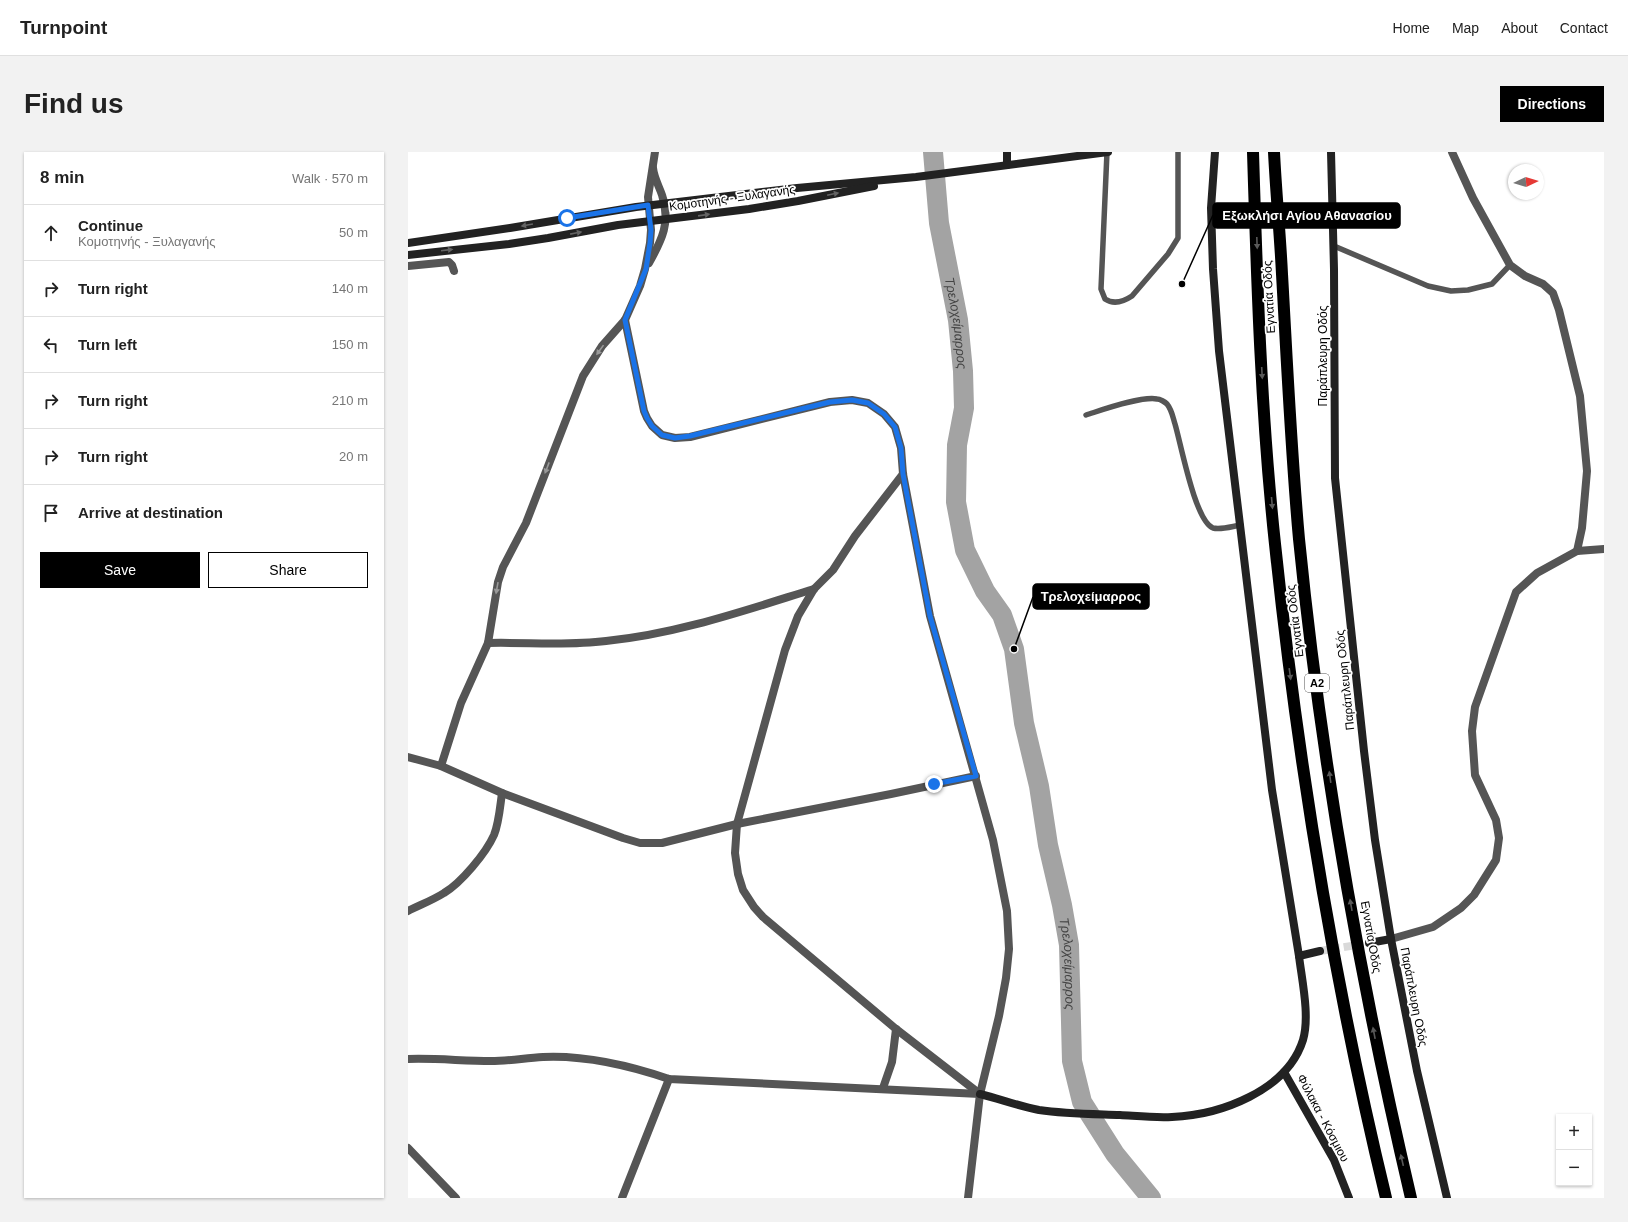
<!DOCTYPE html>
<meta charset="utf-8">
<style>
:root{--surface:#fff;--page:#f2f2f2;--text:#222;--muted:#767676;--line:#e0e0e0;--accent:#000}
body{margin:0;font-family:Arial,sans-serif;background:var(--page);color:var(--text)}
.controls{position:absolute;right:12px;bottom:12px;display:grid;overflow:hidden;border-radius:0px;box-shadow:0 1px 3px #0004}
.controls button{width:36px;height:36px;display:grid;place-items:center;padding:0;border:0;border-bottom:1px solid var(--line);background:var(--surface);color:var(--text);font:20px sans-serif}
.compass{position:absolute;left:1100px;top:12px;width:36px;height:36px;border-radius:50%;background:var(--surface);box-shadow:0 1px 3px #0004;rotate:86deg}
.stop{position:absolute;width:12px;height:12px;margin:-9px;border:3px solid #1a73e8;border-radius:50%;background:#fff}
.stop.end{background:#1a73e8;border-color:#fff;box-shadow:0 1px 4px #0008}
.list{margin:0;padding:0;list-style:none}
h2{display:flex;justify-content:space-between;align-items:center;height:52px;margin:0;padding:0 16px;font-size:17px}
h2 small{font-size:13px;font-weight:400;color:var(--muted)}
.list li{display:grid;grid-template-columns:26px 1fr auto;gap:12px;align-items:center;box-sizing:border-box;height:56px;padding:0 16px;border-top:1px solid var(--line)}
.list b{display:block;font-size:15px;white-space:nowrap}
.list p{margin:0;font-size:13px;white-space:nowrap;color:var(--muted)}
.list em{font-size:13px;font-style:normal;color:var(--muted)}
.actions{display:flex;gap:8px;padding:12px 16px}
.actions a{flex:1;padding:9px 0;border:1px solid var(--accent);border-radius:0px;text-align:center;font-size:14px;color:var(--accent)}
.actions .main{background:var(--accent);color:#fff}
.icon{flex:none;width:22px;height:22px;fill:none;stroke:currentColor;stroke-width:2;stroke-linecap:round;stroke-linejoin:round}
.map{position:relative;flex:none;width:1196px;height:1046px;overflow:hidden;border-radius:0px}
header{display:flex;align-items:center;gap:24px;box-sizing:border-box;height:56px;padding:0 20px;background:var(--surface);border-bottom:1px solid var(--line)}
header strong{font-size:19px}
nav{display:flex;gap:22px;margin-inline-start:auto;font-size:14px}
.intro{display:flex;align-items:center;justify-content:space-between;box-sizing:border-box;height:96px;padding:0 24px}
h1{margin:0;font-size:28px}
.button{padding:10px 18px;border-radius:0px;background:var(--accent);color:#fff;font-size:14px;font-weight:700}
main{display:flex;gap:24px;padding:0 24px}
aside{flex:1;background:var(--surface);border-radius:0px;box-shadow:0 1px 3px #0004}
.map>svg:first-child{display:block}
.lines{fill:none;stroke-linecap:round;stroke-linejoin:round}
.river{stroke:#a3a3a3;stroke-width:20}
.secondary-tunnel{stroke:#d9d9d9;stroke-width:8;stroke-dasharray:8 4;stroke-linecap:butt}
.lane{stroke:#555;stroke-width:5.5}
.street{stroke:#555;stroke-width:8}
.secondary{stroke:#222;stroke-width:8}
.highway{stroke:#000;stroke-width:12}
.oneway{fill:#646464}
.oneway2{fill:#595959}
.oneway3{fill:#999}
.route{stroke:#1a73e8;stroke-width:5}
.labels{text-anchor:middle;stroke-width:3.5;stroke-linejoin:round;paint-order:stroke}
.shield{fill:#fff;stroke:#4c4c4c;stroke-width:1}
.shield-label{font-size:11px;font-weight:bold;fill:#000}
.street-label{font-size:12px;fill:#000;stroke:#fff}
.water-label{font-size:13px;font-style:italic;fill:#444;stroke:#fff}
.leader{fill:none;stroke:#000;stroke-width:1.5}
.callout-dot{fill:#000;stroke:#fff;stroke-width:1.5}
.callout{fill:#000;stroke:#000;stroke-width:1.5}
.callout-label{font-size:13px;text-anchor:middle;font-weight:bold;fill:#fff}
</style>
<header>
<strong>Turnpoint</strong>
<nav><a>Home</a><a>Map</a><a>About</a><a>Contact</a></nav>
</header>
<div class="intro"><h1>Find us</h1><a class="button">Directions</a></div>
<main>
<aside>
<h2>8 min<small>Walk · 570 m</small></h2>
<ul class="list">
<li><svg class="icon" aria-label="ahead" viewBox="0 0 24 24"><path d="M12 20V5M6 11l6-6 6 6"/></svg><div><b>Continue</b><p>Κομοτηνής - Ξυλαγανής</p></div><em>50 m</em></li>
<li><svg class="icon" aria-label="right" viewBox="0 0 24 24"><path d="M7 20v-9h11M14 6l5 5-5 5"/></svg><div><b>Turn right</b></div><em>140 m</em></li>
<li><svg class="icon" aria-label="left" viewBox="0 0 24 24"><path d="M17 20v-9H6M10 6l-5 5 5 5"/></svg><div><b>Turn left</b></div><em>150 m</em></li>
<li><svg class="icon" aria-label="right" viewBox="0 0 24 24"><path d="M7 20v-9h11M14 6l5 5-5 5"/></svg><div><b>Turn right</b></div><em>210 m</em></li>
<li><svg class="icon" aria-label="right" viewBox="0 0 24 24"><path d="M7 20v-9h11M14 6l5 5-5 5"/></svg><div><b>Turn right</b></div><em>20 m</em></li>
<li><svg class="icon" aria-label="arrive" viewBox="0 0 24 24"><path d="M6 21V4h12l-3 4 3 4H6"/></svg><div><b>Arrive at destination</b></div></li>
</ul>
<div class="actions"><a class="main">Save</a><a>Share</a></div>
</aside>
<div class="map">
<svg width="1196" height="1046" viewBox="0 0 1196 1046">
<rect width="100%" height="100%" fill="#fff"/>
<g class="lines">
<path class="river" id="s1" d="M525 0 531 71 550 168 555 219 556 256 549 293 548 350 557 398 577 439 594 463 606 497 616 571 631 634 640 693 654 753 661 793 664 909 674 950 707 1002 743 1046"/>
<path class="secondary-tunnel" d="M912 799 961 791"/>
<g class="lane">
<path d="M699 0 693 137 697 147C706 153 715 150 724 144L760 102 770 86V0"/>
<path d="M926 94 1020 134 1043 139 1060 138 1084 132 1102 113"/>
<path d="M678 263C694 258 733 244 749 247 752 247 757 250 759 252 764 258 765 266 767 272 773 292 787 369 805 376 814 378 825 374 833 373"/>
</g>
<g class="street">
<path d="M1044 0 1065 46 1102 113 1117 124 1135 132 1145 141 1151 158 1172 244 1179 319 1174 376 1169 399"/>
<path d="M241 111C254 88 263 70 254 43 251 34 246 26 245 16"/>
<path d="M0 114 41 110 44 113 46 119"/>
<path d="M217 168 236 259 239 266 244 274 254 283 267 286 282 285 422 250 444 248 460 251 476 262 487 275 493 296 495 322 522 464 585 688 599 759 601 797 598 826 591 864 572 942 560 1046"/>
<path d="M495 322 447 384 425 418 406 437 390 464 377 498 329 672 327 701 330 722 335 738 346 755 355 765 488 877 572 942"/>
<path d="M80 491C119 490 159 494 198 489 269 482 338 458 406 437"/>
<path d="M0 605 33 614 94 641 215 686 232 691H254L329 672 483 642 568 624"/>
<path d="M33 614 53 551 80 491 90 430 95 415 118 371 175 224 194 194 217 168 232 134 237 117 242 91 243 78 240 45 247 0"/>
<path d="M0 759C12 753 25 748 36 741 53 731 78 701 86 683 91 671 92 655 94 641"/>
<path d="M983 787 1025 775 1053 756 1066 743 1088 708 1091 686 1088 668 1067 623 1064 579 1067 555 1108 440 1129 421 1169 399 1196 397"/>
<path d="M0 907C28 906 55 909 83 909 100 909 117 906 135 905 178 903 220 913 261 927L572 942"/>
<path d="M475 936 484 910 488 877"/>
<path d="M0 996 48 1046"/>
<path d="M214 1046 261 927"/>
</g>
<g class="secondary">
<path d="M807 0 803 56 805 117 811 199 864 638 891 804"/>
<path d="M923 0 926 117 927 326 956 599 967 688 983 787 1009 919 1039 1046"/>
<path d="M599 13V0"/>
<path d="M0 91 102 76 228 55 389 36 508 25 700 0"/>
<path d="M0 103 101 92 140 86 210 73 341 57 390 49 466 34"/>
<path d="M961 791 983 787"/>
<path d="M876 920 926 1008 941 1046"/>
<path d="M572 942C592 947 611 954 631 958 658 962 685 962 712 963 729 964 747 966 764 965 812 963 879 939 895 888 902 864 894 829 891 804L912 799"/>
</g>
<g class="highway">
<path d="M845 0C849 131 853 262 867 392 890 612 926 831 978 1046"/>
<path d="M866 0C868 41 872 81 874 122 879 210 883 299 891 387 913 609 952 829 1003 1046"/>
</g>
</g>
<defs><path id="oneway-solid" d="M-6-.8H1V-3.2L6.5 0L1 3.2V.8H-6Z"/></defs>
<g class="oneway">
<use href="#oneway-solid" transform="translate(425 42) rotate(-12)"/>
<use href="#oneway-solid" transform="translate(296 63) rotate(-8)"/>
<use href="#oneway-solid" transform="translate(119 73) rotate(170)"/>
<use href="#oneway-solid" transform="translate(168 81) rotate(-11)"/>
<use href="#oneway-solid" transform="translate(39 98) rotate(-7)"/>
</g>
<g class="oneway2">
<use href="#oneway-solid" transform="translate(849 91) rotate(88)"/>
<use href="#oneway-solid" transform="translate(854 221) rotate(87)"/>
<use href="#oneway-solid" transform="translate(864 351) rotate(85)"/>
<use href="#oneway-solid" transform="translate(882 522) rotate(82)"/>
<use href="#oneway-solid" transform="translate(922 625) rotate(-98)"/>
<use href="#oneway-solid" transform="translate(943 753) rotate(-100)"/>
<use href="#oneway-solid" transform="translate(966 881) rotate(-101)"/>
<use href="#oneway-solid" transform="translate(994 1008) rotate(-103)"/>
</g>
<g class="oneway3">
<use href="#oneway-solid" transform="translate(192 198) rotate(126)"/>
<use href="#oneway-solid" transform="translate(139 316) rotate(111)"/>
<use href="#oneway-solid" transform="translate(89 436) rotate(100)"/>
</g>
<g class="lines">
<path class="route" d="M159 66 240 53 243 78 242 91 238 117 217 168 236 259 239 266 244 274 254 283 267 286 282 284 422 250 444 248 460 251 476 262 487 275 493 296 495 322 522 464 568 624 526 632"/>
</g>
<g class="labels">
<rect class="shield" x="897" y="522" width="24" height="18" rx="3"/>
<g class="shield-label">
<text x="909" y="535">Α2</text>
</g>
<g class="street-label">
<text transform="translate(324 46) rotate(-8)" y="4">Κομοτηνής - Ξυλαγανής</text>
<text transform="translate(861 145) rotate(-93)" y="4">Εγνατία Οδός</text>
<text transform="translate(915 204) rotate(-90)" y="4">Παράπλευρη Οδός</text>
<text transform="translate(887 469) rotate(-97)" y="4">Εγνατία Οδός</text>
<text transform="translate(937 528) rotate(-96)" y="4">Παράπλευρη Οδός</text>
<text transform="translate(963 785) rotate(80)" y="4">Εγνατία Οδός</text>
<text transform="translate(1006 845) rotate(79)" y="4">Παράπλευρη Οδός</text>
<text transform="translate(915 966) rotate(62)" y="4">Φύλακα - Κόσμιου</text>
</g>
<g class="water-label">
<text dy="5" stroke="none"><textPath href="#s1" startOffset="173">Τρελοχείμαρρος</textPath></text>
<text dy="5" stroke="none"><textPath href="#s1" startOffset="833">Τρελοχείμαρρος</textPath></text>
</g>
</g>
<path class="leader" d="M774 132L805 63M606 497L625 445"/>
<g class="callout-dot">
<circle cx="774" cy="132" r="4"/>
<circle cx="606" cy="497" r="4"/>
</g>
<g class="callout">
<rect x="805" y="51" width="187" height="25" rx="4"/>
<rect x="625" y="432" width="116" height="25" rx="4"/>
</g>
<g class="callout-label">
<text x="899" y="68">Εξωκλήσι Αγίου Αθανασίου</text>
<text x="683" y="449">Τρελοχείμαρρος</text>
</g>
</svg>
<div class="controls">
<button>+</button>
<button>−</button>
</div>
<svg class="compass" viewBox="-18 -18 36 36"><path d="M0-13l5 13h-10z" fill="#e53935"/><path d="M0 13l5-13h-10z" fill="#767676"/></svg>
<div class="stop" style="left:159px;top:66px"></div>
<div class="stop end" style="left:526px;top:632px"></div>
</div>
</main>
